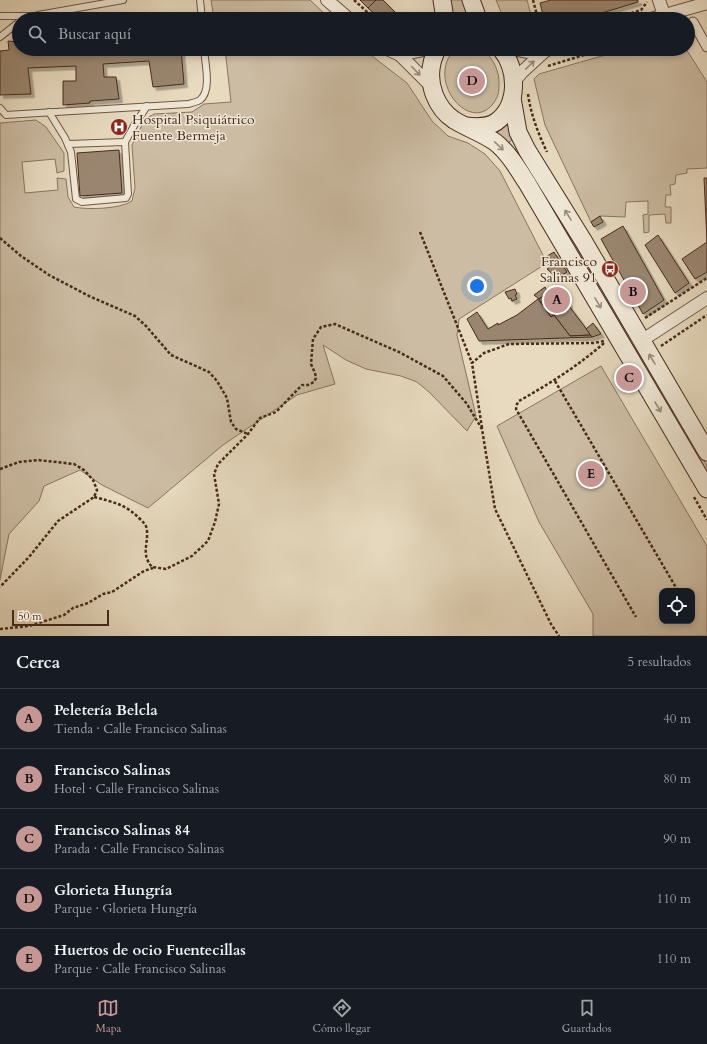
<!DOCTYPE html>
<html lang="es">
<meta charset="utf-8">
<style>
:root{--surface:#171b24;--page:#242831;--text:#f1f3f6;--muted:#9ea1a6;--line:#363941;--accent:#c59692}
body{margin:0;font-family:Cardo,serif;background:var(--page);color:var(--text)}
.controls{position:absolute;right:12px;bottom:12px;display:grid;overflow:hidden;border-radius:8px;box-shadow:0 2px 6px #0003}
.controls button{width:36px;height:36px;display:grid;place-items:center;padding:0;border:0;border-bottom:1px solid var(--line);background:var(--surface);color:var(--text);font:20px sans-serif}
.scale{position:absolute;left:12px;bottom:10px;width:97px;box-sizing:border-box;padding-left:4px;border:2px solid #472b1b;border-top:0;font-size:11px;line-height:14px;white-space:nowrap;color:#472b1b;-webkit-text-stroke:3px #efe7d5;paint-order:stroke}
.you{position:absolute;left:477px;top:286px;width:14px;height:14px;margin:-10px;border:3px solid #fff;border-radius:50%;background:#1a73e8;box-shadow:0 0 0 6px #1a73e833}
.badge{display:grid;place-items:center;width:26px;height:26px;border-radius:50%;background:var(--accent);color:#111;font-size:13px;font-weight:700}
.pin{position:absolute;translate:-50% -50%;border:2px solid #fff;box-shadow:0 1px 4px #0006}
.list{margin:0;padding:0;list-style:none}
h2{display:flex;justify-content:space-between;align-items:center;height:52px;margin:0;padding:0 16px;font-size:17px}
h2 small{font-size:13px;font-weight:400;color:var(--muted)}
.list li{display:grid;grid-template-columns:26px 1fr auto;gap:12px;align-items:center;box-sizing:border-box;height:60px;padding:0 16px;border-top:1px solid var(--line)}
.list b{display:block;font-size:15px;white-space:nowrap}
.list p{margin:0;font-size:13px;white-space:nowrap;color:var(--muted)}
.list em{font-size:13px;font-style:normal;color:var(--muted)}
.icon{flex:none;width:22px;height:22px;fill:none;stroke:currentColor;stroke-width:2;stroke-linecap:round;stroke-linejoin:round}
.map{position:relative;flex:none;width:707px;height:636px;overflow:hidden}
.search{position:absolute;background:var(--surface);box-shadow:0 2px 6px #0003;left:12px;right:12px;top:12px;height:44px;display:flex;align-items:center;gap:10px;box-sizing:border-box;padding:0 14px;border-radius:22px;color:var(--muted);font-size:15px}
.sheet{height:352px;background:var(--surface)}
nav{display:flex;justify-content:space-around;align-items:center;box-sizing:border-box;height:56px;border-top:1px solid var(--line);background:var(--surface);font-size:11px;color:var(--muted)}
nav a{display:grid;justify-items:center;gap:2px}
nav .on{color:var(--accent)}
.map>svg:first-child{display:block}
.green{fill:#ccbca3;stroke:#8a745f;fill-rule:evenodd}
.building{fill:#9a8670;stroke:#472b1b;filter:url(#shadow)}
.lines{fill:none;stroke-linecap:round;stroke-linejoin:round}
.service-casing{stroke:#6f5744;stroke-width:8}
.pedestrian-casing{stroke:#6f5744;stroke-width:11}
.minor-casing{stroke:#6f5744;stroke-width:14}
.secondary-casing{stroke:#472b1b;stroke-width:19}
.path{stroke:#472b1b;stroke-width:2.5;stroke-dasharray:3 2;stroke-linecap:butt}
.service{stroke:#efe7d5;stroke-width:6}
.pedestrian{stroke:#efe7d5;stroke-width:9}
.minor{stroke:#efe7d5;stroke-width:12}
.secondary{stroke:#efe7d5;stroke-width:17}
.oneway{stroke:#9b8978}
.labels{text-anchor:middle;stroke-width:3;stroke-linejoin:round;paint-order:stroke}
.poi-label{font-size:14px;fill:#472b1b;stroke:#efe7d5;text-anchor:start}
</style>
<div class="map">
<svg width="707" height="636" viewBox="0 0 707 636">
<defs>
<filter id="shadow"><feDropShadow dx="3.5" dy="3.5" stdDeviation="0" flood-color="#0004"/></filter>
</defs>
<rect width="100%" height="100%" fill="#e7dabf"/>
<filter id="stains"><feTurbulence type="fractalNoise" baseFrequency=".005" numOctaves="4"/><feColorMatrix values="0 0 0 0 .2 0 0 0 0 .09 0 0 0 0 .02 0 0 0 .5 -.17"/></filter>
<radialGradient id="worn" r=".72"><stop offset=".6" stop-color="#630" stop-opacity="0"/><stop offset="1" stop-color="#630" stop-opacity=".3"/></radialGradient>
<g class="green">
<path d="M211 0H310L330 19H214Z"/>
<path d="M448 0H464L472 19H453Z"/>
<path d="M496 0H527L532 19H504Z"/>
<path d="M225 49H363L407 83 432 121 448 136 468 143 485 154 500 171 547 263 459 319 457 335 476 416 467 431 429 392 417 382 401 376 366 369 346 360 323 345 335 384 297 395 223 445 148 508 102 485 80 470 44 486 39 501 9 534 0 580V123L36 120 46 127 64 153V171L57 173 55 159 22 162 25 193 58 190 57 178 66 179 68 197 74 207C88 210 120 209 132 201L135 188 132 145 145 119 154 114 192 112 204 104 231 102Z"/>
<path d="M455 49H482C493 58 500 71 499 86 499 94 497 99 492 105 468 133 425 79 455 49Z"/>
<path d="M626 49H686L707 82V168L687 169V173L676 175 675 184 670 185 671 195H666L665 207H671V223H666L665 214 649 215V232L644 233 643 215 648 214V201L626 202 625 217 600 216 591 222 545 125 534 79 539 74Z"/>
<path d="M509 124 515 138 508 143 497 132Z"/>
<path d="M518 148 581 250 707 466V475L514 150Z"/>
<path d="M601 366 707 546V636H593V614L539 522 497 426ZM662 591H692V621H662Z"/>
</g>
<g class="building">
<path d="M360 0H376L368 8Z"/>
<path d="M376 0H383L395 12 388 19H380L368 8Z"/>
<path d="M551 0H638V2L582 19H544L540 3Z"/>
<path d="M395 12 403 19H388Z"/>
<path d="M8 41 19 42V49H181L184 84 153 87 149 61 103 64 104 77H116L119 99 90 101V103L63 105V81H76V66L28 68 31 94 0 95V51L9 50Z"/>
<path d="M119 150 122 193 80 196 77 153Z"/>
<path d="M704 178H707V272L695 279 682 259 707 242Z"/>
<path d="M600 216 603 222 594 227 591 222Z"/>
<path d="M623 226 664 300 643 314 601 239Z"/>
<path d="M658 235 689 283 675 293 645 245Z"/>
<path d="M554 252 567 272 557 278 547 269 550 267 544 258Z"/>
<path d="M545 287 548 293 539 299 534 295Z"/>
<path d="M557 287 569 304V306L591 335 570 336 554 315 551 317 539 299Z"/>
<path d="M515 289 517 294 515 295 517 299 512 301 511 298 509 299 505 292Z"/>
<path d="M538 299 551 317 554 315 570 336 591 335 592 337 479 341 467 319 477 312 488 329 498 323V325L517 315Z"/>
<path d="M593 323 601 334 592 337 586 329Z"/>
</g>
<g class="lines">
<g class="service-casing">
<g id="service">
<path d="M200 0 202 19"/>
<path d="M0 16H32"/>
<path d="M27 19 38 15 123 0"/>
<path d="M0 37 19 22"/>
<path d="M0 108 6 115 188 104C192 103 197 102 200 100 212 91 205 63 204 49"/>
<path d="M49 112 65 138 71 152 76 199 82 202 126 198 128 194 125 142 135 124 147 106"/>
<path d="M68 144 125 142"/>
</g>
</g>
<g class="pedestrian-casing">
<path id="pedestrian" d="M693 22 707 47"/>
</g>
<g class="minor-casing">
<g id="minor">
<path d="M327 0 349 19"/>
<path d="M659 0 664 15"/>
<path d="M651 19 707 3"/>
<path d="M387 49 400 55 432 87"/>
<path d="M513 49 527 52 547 50"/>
<path d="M400 55 428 49"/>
<path d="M514 82 522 72 546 50"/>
<path d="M641 341 707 298"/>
</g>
</g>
<g class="secondary-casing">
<g id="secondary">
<path d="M442 0 445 19"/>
<path d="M471 0 478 19"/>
<path d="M437 49C435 54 433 58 432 63 427 84 436 108 454 120 467 128 482 133 495 142 508 152 518 169 527 183L707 489"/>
<path d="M512 98 518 132 527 150 584 242 707 452"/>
<path d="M466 126C475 127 487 128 496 122 519 105 518 70 501 49"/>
</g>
</g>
<g class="path">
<path d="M354 0 375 19"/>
<path d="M533 0 538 19"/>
<path d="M612 19 641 10 647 2"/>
<path d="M370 49 375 52"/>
<path d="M548 66 604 49"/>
<path d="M528 94C531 115 538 133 547 152"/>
<path d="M420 232 472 363"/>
<path d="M0 238 21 256 49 275 89 296 135 316 146 326 171 355 209 372 217 381 227 398 231 422 236 429 248 434"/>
<path d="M645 318 707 278"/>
<path d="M604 343C578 366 549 384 519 401L517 404 516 409 636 617"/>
<path d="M661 346 707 315"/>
<path d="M555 381 678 591"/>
<path d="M482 428 472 363 484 353 509 344 594 343 604 341"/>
<path d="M0 469 19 462 38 460 74 464 84 470 93 480 97 490 94 497 58 521 29 557 0 587"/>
<path d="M94 497C113 502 125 504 139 518 143 522 147 525 147 531 148 546 141 554 152 567L166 569 192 556 208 541 215 522 219 504 214 474 218 464 248 434 260 418 276 412 302 385H308L314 382 316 378 315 373 311 364 313 339 321 327 335 324 399 352 443 376 467 404 482 429 495 509 551 624 559 636"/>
<path d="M694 497 707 520"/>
<path d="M0 629 29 626 64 615 73 608 88 603 103 594 112 592 144 571 153 568"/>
</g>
<use href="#service" class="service"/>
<use href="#pedestrian" class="pedestrian"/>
<use href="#minor" class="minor"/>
<use href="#secondary" class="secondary"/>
</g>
<defs><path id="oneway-shaft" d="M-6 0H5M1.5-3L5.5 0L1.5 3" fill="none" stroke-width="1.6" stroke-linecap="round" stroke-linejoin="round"/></defs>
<g class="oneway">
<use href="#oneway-shaft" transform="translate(530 65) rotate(-44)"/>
<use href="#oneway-shaft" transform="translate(416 71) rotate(46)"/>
<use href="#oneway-shaft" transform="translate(499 146) rotate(43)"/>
<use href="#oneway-shaft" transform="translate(568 215) rotate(-121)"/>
<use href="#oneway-shaft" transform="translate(598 303) rotate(60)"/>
<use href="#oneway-shaft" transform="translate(652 359) rotate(-121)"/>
<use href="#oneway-shaft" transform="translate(658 407) rotate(59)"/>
</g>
<defs>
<g id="hospital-disc" transform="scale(0.9)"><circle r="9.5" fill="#8f2418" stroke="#efe7d5"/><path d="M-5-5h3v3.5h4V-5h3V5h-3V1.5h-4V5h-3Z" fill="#fff"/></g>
<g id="bus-disc" transform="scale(0.9)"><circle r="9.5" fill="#8f2418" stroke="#efe7d5"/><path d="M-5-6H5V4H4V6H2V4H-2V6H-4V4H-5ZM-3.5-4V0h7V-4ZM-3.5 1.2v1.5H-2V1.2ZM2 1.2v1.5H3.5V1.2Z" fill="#fff"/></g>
</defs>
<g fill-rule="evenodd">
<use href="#hospital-disc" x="119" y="127"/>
<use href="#bus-disc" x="610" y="269"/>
</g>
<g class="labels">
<g class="poi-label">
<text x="132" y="124">Hospital Psiquiátrico<tspan x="132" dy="16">Fuente Bermeja</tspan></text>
<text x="597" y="266" text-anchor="end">Francisco<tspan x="597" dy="16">Salinas 91</tspan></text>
</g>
</g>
<rect width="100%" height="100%" filter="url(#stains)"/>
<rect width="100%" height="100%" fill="url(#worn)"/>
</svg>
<div class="controls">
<button><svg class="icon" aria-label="locate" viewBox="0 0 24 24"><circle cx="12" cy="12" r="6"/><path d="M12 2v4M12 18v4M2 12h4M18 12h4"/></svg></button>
</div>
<div class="scale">50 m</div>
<div class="you"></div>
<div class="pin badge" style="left:557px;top:300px">A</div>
<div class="pin badge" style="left:633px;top:292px">B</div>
<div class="pin badge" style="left:629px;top:378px">C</div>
<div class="pin badge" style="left:472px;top:81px">D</div>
<div class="pin badge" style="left:591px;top:474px">E</div>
<div class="search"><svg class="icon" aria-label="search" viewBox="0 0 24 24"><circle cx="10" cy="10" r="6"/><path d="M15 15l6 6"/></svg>Buscar aquí</div>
</div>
<section class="sheet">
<h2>Cerca<small>5 resultados</small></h2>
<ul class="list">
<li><span class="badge">A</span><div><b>Peletería Belcla</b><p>Tienda · Calle Francisco Salinas</p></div><em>40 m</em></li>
<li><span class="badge">B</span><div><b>Francisco Salinas</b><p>Hotel · Calle Francisco Salinas</p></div><em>80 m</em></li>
<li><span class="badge">C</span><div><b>Francisco Salinas 84</b><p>Parada · Calle Francisco Salinas</p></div><em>90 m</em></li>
<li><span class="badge">D</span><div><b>Glorieta Hungría</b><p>Parque · Glorieta Hungría</p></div><em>110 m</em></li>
<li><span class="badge">E</span><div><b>Huertos de ocio Fuentecillas</b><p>Parque · Calle Francisco Salinas</p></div><em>110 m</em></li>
</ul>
</section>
<nav>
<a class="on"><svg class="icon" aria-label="map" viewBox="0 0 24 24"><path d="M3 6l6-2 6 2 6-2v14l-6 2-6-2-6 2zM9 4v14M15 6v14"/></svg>Mapa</a>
<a><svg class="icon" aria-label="directions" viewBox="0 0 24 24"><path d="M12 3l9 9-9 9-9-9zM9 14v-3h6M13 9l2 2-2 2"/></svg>Cómo llegar</a>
<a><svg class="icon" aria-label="saved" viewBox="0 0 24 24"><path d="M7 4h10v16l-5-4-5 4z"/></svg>Guardados</a>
</nav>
